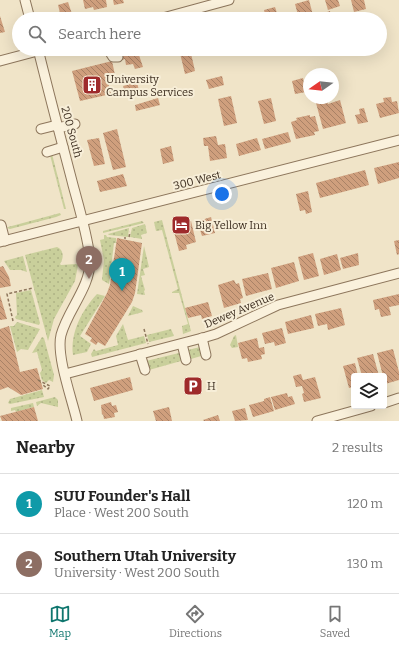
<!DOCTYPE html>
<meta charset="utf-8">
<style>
:root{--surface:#fff;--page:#f6f6f6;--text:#222;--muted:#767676;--line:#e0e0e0;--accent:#0f766e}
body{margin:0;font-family:Bitter,serif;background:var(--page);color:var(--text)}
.controls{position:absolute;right:12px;bottom:12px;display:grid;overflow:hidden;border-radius:4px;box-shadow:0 4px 16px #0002}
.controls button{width:36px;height:36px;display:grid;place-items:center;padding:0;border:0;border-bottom:1px solid var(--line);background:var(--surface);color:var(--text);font:20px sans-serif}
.compass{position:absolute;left:303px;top:68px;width:36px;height:36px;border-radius:50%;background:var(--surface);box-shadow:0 4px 16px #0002;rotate:256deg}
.you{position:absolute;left:222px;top:194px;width:14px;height:14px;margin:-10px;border:3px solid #fff;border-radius:50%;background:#1a73e8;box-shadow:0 0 0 6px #1a73e833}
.badge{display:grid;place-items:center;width:26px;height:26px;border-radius:50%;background:var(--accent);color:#fff;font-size:13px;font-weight:700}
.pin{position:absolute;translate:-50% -33px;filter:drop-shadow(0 1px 2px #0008)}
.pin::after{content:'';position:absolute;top:21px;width:14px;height:12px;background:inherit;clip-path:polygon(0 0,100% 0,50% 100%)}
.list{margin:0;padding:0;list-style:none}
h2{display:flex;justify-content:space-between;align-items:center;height:52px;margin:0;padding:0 16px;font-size:17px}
h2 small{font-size:13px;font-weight:400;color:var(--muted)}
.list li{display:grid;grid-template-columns:26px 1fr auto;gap:12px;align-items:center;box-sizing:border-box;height:60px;padding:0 16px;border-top:1px solid var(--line)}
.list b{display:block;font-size:15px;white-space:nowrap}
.list p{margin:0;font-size:13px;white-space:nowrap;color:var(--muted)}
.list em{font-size:13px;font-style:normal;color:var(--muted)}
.icon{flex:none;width:22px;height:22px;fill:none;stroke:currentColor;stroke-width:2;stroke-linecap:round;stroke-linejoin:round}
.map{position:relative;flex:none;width:399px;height:421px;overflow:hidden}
.search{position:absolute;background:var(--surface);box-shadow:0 4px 16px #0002;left:12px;right:12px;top:12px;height:44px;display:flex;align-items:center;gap:10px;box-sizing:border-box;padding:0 14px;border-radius:22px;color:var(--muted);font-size:15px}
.sheet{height:172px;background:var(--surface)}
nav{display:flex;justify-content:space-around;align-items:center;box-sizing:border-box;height:56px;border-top:1px solid var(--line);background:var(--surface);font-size:11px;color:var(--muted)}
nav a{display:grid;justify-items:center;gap:2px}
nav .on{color:var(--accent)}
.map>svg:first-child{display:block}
.grass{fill:url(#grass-dots)}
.building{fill:url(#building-back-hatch)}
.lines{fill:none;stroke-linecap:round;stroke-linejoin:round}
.minor-casing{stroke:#8d765c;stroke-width:11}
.path{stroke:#8d765c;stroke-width:1.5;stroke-dasharray:3 2;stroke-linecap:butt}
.minor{stroke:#faf1dc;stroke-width:9}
.labels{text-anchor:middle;stroke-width:4;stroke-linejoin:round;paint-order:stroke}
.poi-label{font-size:11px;fill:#3d2e20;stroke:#f7eed8;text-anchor:start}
.street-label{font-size:11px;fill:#3d2e20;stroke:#f7eed8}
</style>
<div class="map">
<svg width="399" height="421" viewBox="0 0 399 421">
<defs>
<pattern id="grass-dots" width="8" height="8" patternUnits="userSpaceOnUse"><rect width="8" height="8" fill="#c9cf9b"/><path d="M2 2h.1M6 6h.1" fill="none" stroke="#aeb285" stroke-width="1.8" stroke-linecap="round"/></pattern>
<pattern id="building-back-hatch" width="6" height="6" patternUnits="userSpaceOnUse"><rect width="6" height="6" fill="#cf9f7d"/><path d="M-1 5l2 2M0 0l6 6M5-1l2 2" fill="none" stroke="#a98266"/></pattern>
</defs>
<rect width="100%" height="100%" fill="#f0e4c8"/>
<g class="grass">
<path d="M52 154 66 209H64L50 155Z"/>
<path d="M60 213 61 215 56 217 10 229 7 228 8 227Z"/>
<path d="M162 220 191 331 183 334 182 326 188 324 179 293H172V292L178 289 162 230 156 231 154 222Z"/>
<path d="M142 221 144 223 103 233V231Z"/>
<path d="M145 224 147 233 141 235 142 239 130 237 132 228Z"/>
<path d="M129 228 128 237 109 235 108 234Z"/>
<path d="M104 235H106L107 237 116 238V243H114L109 284 102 280 104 260 100 240 104 239Z"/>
<path d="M144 246 149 267 143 269 145 275 141 276 145 290 144 291 145 295 137 294Z"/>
<path d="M57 247C64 250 64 258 60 264L61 265 76 264 78 265 75 281 54 319 48 341 25 255Z"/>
<path d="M23 256 27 272 21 270H10L4 261Z"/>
<path d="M31 290 40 323 39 325 16 319 15 317 17 315 16 293Z"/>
<path d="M97 294 105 296 80 336 91 344 87 352 73 355C70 333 82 310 97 294Z"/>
<path d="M133 306 142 310 143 312 128 316Z"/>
<path d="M17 322 40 329 28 350 21 349 17 352 10 326H14Z"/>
<path d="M123 324 128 340 144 336 146 343 92 357 91 354 94 349 96 351 118 345 116 336Z"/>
<path d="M171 329 174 336 149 342 147 335Z"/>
<path d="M236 335 238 347 232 348 230 345 234 336Z"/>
<path d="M42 337 44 338 54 375 53 382 49 380 46 383 42 380 40 373 42 370 37 352 32 353Z"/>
<path d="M200 347 201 356 191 359 188 350Z"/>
<path d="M179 353 181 361 149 370 146 361Z"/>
<path d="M42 390 44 397 10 404 8 403 10 399Z"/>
<path d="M55 397 58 400V407L41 403 37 406 36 402Z"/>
<path d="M33 403 34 407 16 412 15 410 11 411V408Z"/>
</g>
<g class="building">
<path d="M83 0H106L107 7 94 10 93 7 85 9Z"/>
<path d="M113 0H123L124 3 114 5Z"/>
<path d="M309 0 314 19H299L295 4Z"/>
<path d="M325 0H338L340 6 328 10Z"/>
<path d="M351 0H364L366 9 354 12Z"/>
<path d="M68 2 72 14 61 17 58 5Z"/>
<path d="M275 7 279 19H266L264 10Z"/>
<path d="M330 11 332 19H323L321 14Z"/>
<path d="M0 16 5 32 0 33Z"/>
<path d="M125 49H137L143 67 135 69 133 64 126 65 125 59 120 61 118 53 123 52 122 50Z"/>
<path d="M156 49H175L176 51 158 55Z"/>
<path d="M179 49H190L195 71 185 74Z"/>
<path d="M112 61 115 75 107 77 111 94 80 101 72 71Z"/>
<path d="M222 76 224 85 209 89 206 80Z"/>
<path d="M303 78 306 92 295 94 292 81Z"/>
<path d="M137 82 140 95 135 97 134 93 126 95 123 86Z"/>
<path d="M231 96 237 123 224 126 218 99Z"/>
<path d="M391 97 392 102 397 101 399 113 380 118 376 104 384 102 383 98Z"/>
<path d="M158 98 160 105 136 111 135 105Z"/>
<path d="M271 98 276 121 264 124 258 101Z"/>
<path d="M327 100 328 104 340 100 346 123 323 129 316 103Z"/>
<path d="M364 108 368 122 358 124 355 115 360 114 359 109Z"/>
<path d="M310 115V117L315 116 319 131 314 132 315 135 296 139 291 122 297 120 296 118Z"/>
<path d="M117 129 126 167 113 170 103 133Z"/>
<path d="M288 132 291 142 265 149 262 139Z"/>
<path d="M216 136 218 145 225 144 227 158 210 161 208 146H204L203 138Z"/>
<path d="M99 138 105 164 94 166 87 140Z"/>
<path d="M257 138 261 150 239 156 236 144Z"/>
<path d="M171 146 174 161 163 164 160 149Z"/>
<path d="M399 162V178L378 184 374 168Z"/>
<path d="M365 170 369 185 320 198 316 183Z"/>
<path d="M123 174 127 186 100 192 97 181Z"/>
<path d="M308 191 312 212 306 214 305 210 300 211 296 194Z"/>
<path d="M211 217 215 233 202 236 199 227 197 228 195 222Z"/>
<path d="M191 221 196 242 186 245 187 249 179 251 173 228 179 226V224Z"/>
<path d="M117 238 142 243 135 293 132 302 105 346 98 342 96 345 90 341 92 338 85 334 107 293 110 285Z"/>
<path d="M399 240V254L397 255 394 241Z"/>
<path d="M313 253 319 276 304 280 298 257Z"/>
<path d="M358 253 359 265 343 269 340 258Z"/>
<path d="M337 254 341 270 324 275 320 259Z"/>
<path d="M294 262 299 281 276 288 271 268Z"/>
<path d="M3 266 9 277 11 286 0 288V267Z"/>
<path d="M268 273 272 289 246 296 242 279Z"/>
<path d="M234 280 236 284 239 283 243 298 240 299 241 303 224 308 218 285Z"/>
<path d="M399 294V305L389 307 391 315 381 317 379 309 375 310 373 300Z"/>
<path d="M0 295 7 319 0 320Z"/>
<path d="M208 302 212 316 202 319 201 315 188 318 185 308Z"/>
<path d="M341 308 345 325 328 330 327 324 318 326 315 314Z"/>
<path d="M311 315 314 328 288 334 285 322Z"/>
<path d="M9 326 20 372 37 368 43 389 21 395 8 387 0 390V329Z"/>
<path d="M282 328 286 343 275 346 274 342 265 344 262 333Z"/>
<path d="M257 338 259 348 264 347 265 354 261 355 262 359 248 362 247 358 242 359 238 343Z"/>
<path d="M393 349 399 372V380L385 384 384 376H383L377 353Z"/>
<path d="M373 354 379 376H362L357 358Z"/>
<path d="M355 363 358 376H354V387L349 388 343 366Z"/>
<path d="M301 374 303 380 315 377 321 398 304 402 302 394 304 393 302 386 296 387 293 376Z"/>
<path d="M130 377 133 390 94 401 90 388Z"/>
<path d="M287 393 288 397 292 396 295 404 275 410 271 397Z"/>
<path d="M270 397 274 411 253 417 249 405 264 401V399Z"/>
<path d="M111 402 112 406 116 405 118 412 114 413 115 417 104 419 103 414 102 415 101 405Z"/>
<path d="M34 407 38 421H2L0 416Z"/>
<path d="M169 407 172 421H156L153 411Z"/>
<path d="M245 408 248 420 235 421 232 411Z"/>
<path d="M218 415 220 421H204L203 420Z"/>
</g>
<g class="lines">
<g class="minor-casing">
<g id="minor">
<path d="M25 0 30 19"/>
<path d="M159 19 229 0"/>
<path d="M38 49C49 94 61 139 73 185 79 207 88 237 90 259 91 287 68 309 61 335 56 356 72 399 77 421"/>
<path d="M111 49V54L113 57H118"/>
<path d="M0 61 45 49"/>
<path d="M58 128 75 124"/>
<path d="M41 129 57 125"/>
<path d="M47 152 63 147"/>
<path d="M1 225 5 241"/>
<path d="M0 242 399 140"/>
<path d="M202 338 206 355"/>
<path d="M182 344 186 360"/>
<path d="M140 354 145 370"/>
<path d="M65 374 206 337 216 334 278 305 399 273"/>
<path d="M384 403 399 398"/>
<path d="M317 421 371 406"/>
</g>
</g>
<g class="path">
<path d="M129 237 130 232"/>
<path d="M124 238H126"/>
<path d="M13 321 7 294 33 288"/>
<path d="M144 329 148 344"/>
<path d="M38 380 50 386 48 389 43 385"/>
</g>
<use href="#minor" class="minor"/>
</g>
<defs>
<g id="building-square" transform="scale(1)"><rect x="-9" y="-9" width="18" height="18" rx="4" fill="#9e2a2b" stroke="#f7eed8"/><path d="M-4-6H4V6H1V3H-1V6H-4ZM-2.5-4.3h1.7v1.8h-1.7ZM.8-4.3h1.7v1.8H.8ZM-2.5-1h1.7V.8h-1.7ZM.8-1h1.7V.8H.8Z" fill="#fff"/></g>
<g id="hotel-square" transform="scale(1)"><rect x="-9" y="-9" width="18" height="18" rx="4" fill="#9e2a2b" stroke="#f7eed8"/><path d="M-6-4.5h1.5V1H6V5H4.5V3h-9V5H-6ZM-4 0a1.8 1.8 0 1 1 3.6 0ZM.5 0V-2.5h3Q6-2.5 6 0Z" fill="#fff"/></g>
<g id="parking-square" transform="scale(1)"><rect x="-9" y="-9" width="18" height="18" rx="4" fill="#9e2a2b" stroke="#f7eed8"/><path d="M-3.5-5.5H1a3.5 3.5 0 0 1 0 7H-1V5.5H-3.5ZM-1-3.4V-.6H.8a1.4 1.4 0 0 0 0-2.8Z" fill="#fff"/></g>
</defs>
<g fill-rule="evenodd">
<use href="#building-square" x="92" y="85"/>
<use href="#hotel-square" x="181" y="225"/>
<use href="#parking-square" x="193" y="386"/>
</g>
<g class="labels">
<g class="poi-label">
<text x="106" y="83">University<tspan x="106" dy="13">Campus Services</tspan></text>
<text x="195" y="229">Big Yellow Inn</text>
<text x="207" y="390">H</text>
</g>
<g class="street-label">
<text transform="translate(72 132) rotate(75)" y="4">200 South</text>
<text transform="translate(197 180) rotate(-14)" y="4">300 West</text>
<text transform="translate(239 310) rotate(-23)" y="4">Dewey Avenue</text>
</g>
</g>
</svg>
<div class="controls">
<button><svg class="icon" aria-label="layers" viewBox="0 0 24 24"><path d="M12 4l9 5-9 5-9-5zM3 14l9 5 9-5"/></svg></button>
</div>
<svg class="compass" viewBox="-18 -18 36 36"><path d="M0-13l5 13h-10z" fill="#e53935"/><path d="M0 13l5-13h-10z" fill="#767676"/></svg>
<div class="you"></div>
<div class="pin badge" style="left:122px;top:291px;background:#0f9aa8">1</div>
<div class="pin badge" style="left:89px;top:279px;background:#8d6e63">2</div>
<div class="search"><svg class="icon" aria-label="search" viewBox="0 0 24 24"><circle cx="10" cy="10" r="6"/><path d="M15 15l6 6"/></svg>Search here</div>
</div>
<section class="sheet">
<h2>Nearby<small>2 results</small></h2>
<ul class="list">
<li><span class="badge" style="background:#0f9aa8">1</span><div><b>SUU Founder's Hall</b><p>Place · West 200 South</p></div><em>120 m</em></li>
<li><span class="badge" style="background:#8d6e63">2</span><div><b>Southern Utah University</b><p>University · West 200 South</p></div><em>130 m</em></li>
</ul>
</section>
<nav>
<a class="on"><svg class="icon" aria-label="map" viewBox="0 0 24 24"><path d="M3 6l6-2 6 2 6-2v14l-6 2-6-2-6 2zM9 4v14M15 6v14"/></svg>Map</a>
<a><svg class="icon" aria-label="directions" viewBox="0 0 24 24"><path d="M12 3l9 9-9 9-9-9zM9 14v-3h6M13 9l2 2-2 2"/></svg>Directions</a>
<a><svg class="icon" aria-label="saved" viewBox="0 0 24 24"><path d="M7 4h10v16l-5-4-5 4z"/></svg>Saved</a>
</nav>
